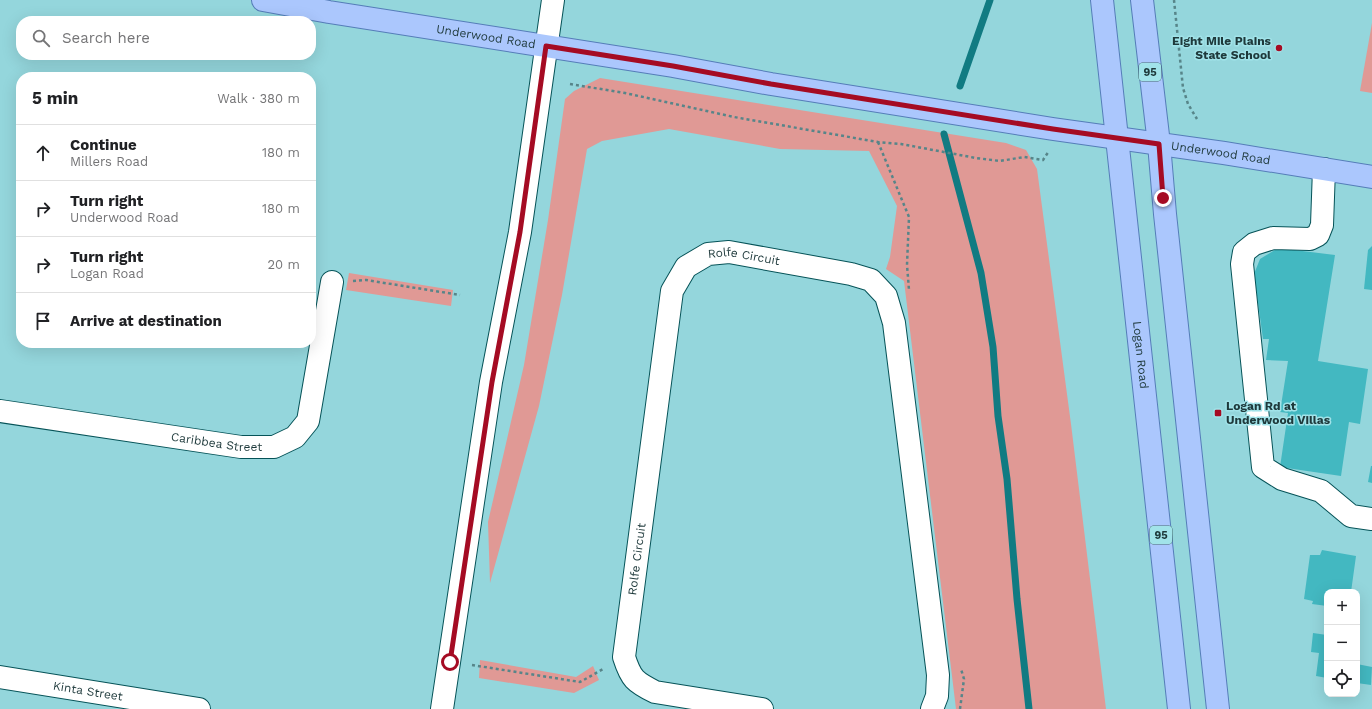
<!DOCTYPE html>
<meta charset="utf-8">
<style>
:root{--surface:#fff;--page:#f2f2f2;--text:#202124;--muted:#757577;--line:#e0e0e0}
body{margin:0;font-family:"Work Sans",sans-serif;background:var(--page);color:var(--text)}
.controls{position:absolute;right:12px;bottom:12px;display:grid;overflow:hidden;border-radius:8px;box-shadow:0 4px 16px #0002}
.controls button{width:36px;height:36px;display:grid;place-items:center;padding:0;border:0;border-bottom:1px solid var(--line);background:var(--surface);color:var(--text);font:20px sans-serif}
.stop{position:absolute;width:12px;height:12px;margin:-9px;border:3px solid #a50b23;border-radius:50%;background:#fff}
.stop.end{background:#a50b23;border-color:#fff;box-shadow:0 1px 4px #0008}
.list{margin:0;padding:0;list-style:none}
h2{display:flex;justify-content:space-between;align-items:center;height:52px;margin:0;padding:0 16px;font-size:17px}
h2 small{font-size:13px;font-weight:400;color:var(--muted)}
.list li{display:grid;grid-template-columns:26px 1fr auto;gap:12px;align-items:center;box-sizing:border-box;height:56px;padding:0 16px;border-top:1px solid var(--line)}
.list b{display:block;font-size:15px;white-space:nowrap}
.list p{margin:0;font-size:13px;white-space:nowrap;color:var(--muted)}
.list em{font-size:13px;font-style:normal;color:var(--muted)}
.icon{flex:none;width:22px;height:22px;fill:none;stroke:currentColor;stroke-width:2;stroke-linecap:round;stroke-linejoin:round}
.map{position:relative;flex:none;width:1372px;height:709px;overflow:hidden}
.search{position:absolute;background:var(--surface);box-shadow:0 4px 16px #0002;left:16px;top:16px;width:300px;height:44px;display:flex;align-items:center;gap:10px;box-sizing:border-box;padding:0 14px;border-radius:16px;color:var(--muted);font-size:15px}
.panel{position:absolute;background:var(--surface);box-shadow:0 4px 16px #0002;left:16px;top:72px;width:300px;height:276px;border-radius:16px}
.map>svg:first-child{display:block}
.green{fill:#e09995}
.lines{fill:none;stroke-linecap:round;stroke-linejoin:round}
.stream{stroke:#117b82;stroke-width:7}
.building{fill:#43b8c1}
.minor-casing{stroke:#065358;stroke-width:24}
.major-casing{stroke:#557db8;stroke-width:24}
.path{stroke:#578589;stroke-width:2.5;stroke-dasharray:3 3;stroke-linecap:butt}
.minor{stroke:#fff;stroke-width:22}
.major{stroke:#abc7fd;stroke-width:22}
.route{stroke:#a50b23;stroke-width:5}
.poi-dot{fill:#a50b23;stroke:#a1e3e9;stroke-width:1.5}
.labels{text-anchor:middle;stroke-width:3;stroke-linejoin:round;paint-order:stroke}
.shield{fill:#a1e3e9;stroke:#456c6f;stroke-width:1}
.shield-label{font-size:11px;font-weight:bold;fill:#1e393b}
.street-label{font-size:12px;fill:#1e393b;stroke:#a1e3e9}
.poi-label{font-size:12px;font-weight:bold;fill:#1e393b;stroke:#a1e3e9;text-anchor:end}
</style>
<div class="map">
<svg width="1372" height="709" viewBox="0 0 1372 709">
<rect width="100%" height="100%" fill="#94d6dc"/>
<g class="green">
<path d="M1372 23V93L1360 91Z"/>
<path d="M600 78 1006 143 1026 150 1037 169 1071 424 1106 709H956L904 281 886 269 890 257 897 206 869 151 780 149 669 129 602 141 587 149 562 295 539 406 490 583 488 522 524 365 548 220 565 99 574 91Z"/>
<path d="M349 273 453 290 451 306 346 290Z"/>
<path d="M480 660 576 677 593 666 599 680 574 693 479 678Z"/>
</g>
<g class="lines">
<g class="stream">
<path d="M960 86 990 0"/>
<path d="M944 134 981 273 993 347 998 416 1007 479 1017 599 1029 709"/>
</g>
</g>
<g class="building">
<path d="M1372 246V290L1364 289 1368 250Z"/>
<path d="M1278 248 1335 255 1318 361 1368 369 1360 424 1349 422 1341 476 1280 467 1288 413 1280 412 1288 361 1266 360 1269 339H1263L1254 274 1260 259Z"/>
<path d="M1371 466H1372V483L1368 482Z"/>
<path d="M1322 550 1356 556 1351 592H1327V606L1312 604 1313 601 1304 599 1310 555H1320Z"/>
<path d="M1313 633 1327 635V678L1316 676 1319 653 1311 652Z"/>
<path d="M1357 664 1372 667 1371 685 1357 683Z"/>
</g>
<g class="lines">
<g class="minor-casing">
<g id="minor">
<path d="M1324 169 1322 225 1318 235 1310 239 1273 238 1254 244 1244 252 1242 264 1263 467 1282 479 1321 491 1351 516 1372 519"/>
<path id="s1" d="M0 411 241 447H274L295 437 308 421 332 282"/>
<path id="s2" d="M0 677 199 709"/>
<path d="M442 709 491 382 520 232 553 0"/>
<path id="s3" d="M762 709 655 692C635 682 631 679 624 657L672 291 686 267 708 254 729 252 851 274 871 280 886 296 894 323 938 675 937 696 932 709"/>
</g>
</g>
<g class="major-casing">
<g id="major">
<path id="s4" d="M263 0 329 12 673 66 771 84 1053 129 1224 153 1372 177"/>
<path id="s5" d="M1102 0 1179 709"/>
<path d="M1142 0 1159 144 1165 214 1218 709"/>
</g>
</g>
<g class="path">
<path d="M1174 0 1183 88 1188 104 1197 119"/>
<path d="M570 84 625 93 734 117 878 142 901 144 976 158 1000 161 1024 157 1043 160 1049 151"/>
<path d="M878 142 909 217 907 265 909 290"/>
<path d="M353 281 366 280 460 295"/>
<path d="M472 665 580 682 605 668"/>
<path d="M960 709 964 679 961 669"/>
</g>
<use href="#minor" class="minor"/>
<use href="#major" class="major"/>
</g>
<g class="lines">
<path class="route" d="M450 662 492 382 520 232 546 46 673 66 771 84 1053 129 1159 144 1163 198"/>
</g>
<g class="poi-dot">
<circle cx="1279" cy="48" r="4"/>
<rect x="1214" y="409" width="8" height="8" rx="2"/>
</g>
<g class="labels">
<g class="shield">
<rect x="1139" y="63" width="22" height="18" rx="3"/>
<rect x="1150" y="526" width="22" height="18" rx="3"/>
</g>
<g class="shield-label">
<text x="1150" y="76">95</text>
<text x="1161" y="539">95</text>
</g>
<g class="street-label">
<text dy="4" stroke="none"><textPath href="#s4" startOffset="226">Underwood Road</textPath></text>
<text dy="4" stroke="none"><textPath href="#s4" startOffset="970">Underwood Road</textPath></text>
<text dy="4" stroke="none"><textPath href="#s3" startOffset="616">Rolfe Circuit</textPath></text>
<text dy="4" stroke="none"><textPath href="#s5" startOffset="357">Logan Road</textPath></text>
<text dy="4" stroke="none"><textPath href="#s1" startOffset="219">Caribbea Street</textPath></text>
<text dy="4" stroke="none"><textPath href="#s3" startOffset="256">Rolfe Circuit</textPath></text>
<text dy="4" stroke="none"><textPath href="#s2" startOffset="89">Kinta Street</textPath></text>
</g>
<g class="poi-label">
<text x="1271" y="45">Eight Mile Plains<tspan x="1271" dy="14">State School</tspan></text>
<text x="1226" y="410" text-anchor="start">Logan Rd at<tspan x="1226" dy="14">Underwood Villas</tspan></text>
</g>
</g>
</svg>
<div class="controls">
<button>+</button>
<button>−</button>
<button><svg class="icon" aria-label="locate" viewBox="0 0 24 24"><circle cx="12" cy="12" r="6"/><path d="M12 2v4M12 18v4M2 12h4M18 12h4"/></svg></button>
</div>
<div class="stop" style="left:450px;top:662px"></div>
<div class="stop end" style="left:1163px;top:198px"></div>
<div class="search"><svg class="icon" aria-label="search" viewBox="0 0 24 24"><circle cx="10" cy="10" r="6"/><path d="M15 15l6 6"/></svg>Search here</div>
<section class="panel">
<h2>5 min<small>Walk · 380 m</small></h2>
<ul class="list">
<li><svg class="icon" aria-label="ahead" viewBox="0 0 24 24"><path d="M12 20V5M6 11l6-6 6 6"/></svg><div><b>Continue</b><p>Millers Road</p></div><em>180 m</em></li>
<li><svg class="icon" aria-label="right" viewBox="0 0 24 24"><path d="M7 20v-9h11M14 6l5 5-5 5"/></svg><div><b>Turn right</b><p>Underwood Road</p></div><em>180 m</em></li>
<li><svg class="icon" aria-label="right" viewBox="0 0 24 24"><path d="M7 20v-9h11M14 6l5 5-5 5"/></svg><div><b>Turn right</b><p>Logan Road</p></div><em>20 m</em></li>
<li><svg class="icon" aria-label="arrive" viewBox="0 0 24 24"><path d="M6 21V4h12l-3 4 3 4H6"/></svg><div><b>Arrive at destination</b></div></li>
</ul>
</section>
</div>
